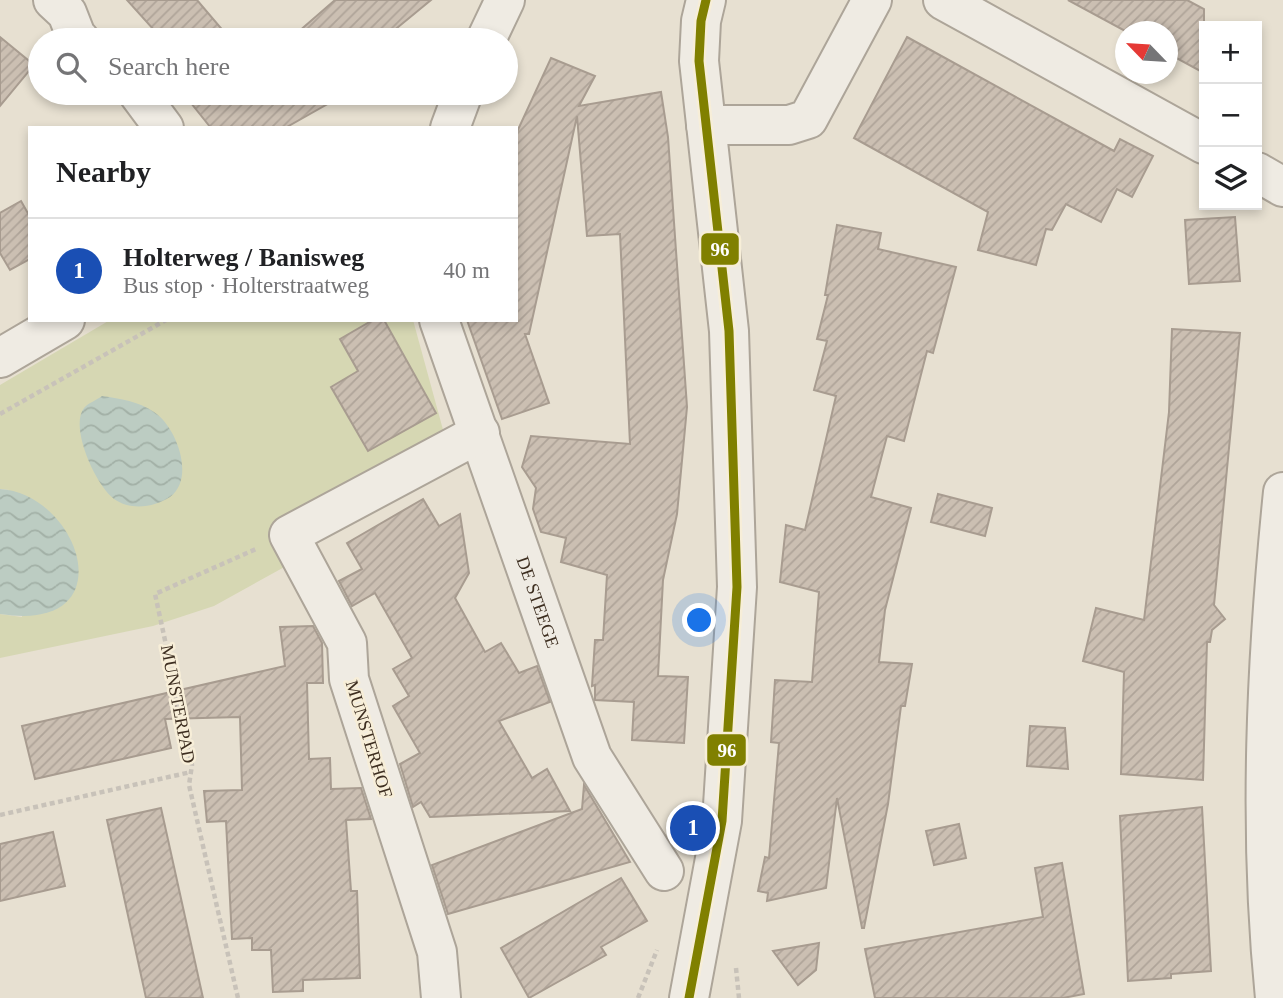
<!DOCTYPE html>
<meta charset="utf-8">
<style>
:root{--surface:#fff;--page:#f2f2f2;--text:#202124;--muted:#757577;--line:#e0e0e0;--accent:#2563eb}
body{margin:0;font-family:"Times New Roman",serif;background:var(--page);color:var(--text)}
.controls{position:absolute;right:21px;top:21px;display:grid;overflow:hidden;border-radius:0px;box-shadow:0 4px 10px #0003}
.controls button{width:63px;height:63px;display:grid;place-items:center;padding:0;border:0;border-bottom:2px solid var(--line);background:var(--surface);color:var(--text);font:35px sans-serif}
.compass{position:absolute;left:1115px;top:21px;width:63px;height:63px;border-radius:50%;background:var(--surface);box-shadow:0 4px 10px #0003;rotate:295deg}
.you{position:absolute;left:700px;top:621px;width:24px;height:24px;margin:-18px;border:5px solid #fff;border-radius:50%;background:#1a73e8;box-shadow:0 0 0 10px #1a73e833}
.badge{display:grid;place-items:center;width:46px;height:46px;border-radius:50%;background:var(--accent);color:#fff;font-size:23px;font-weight:700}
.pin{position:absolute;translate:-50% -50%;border:4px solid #fff;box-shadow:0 2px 7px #0006}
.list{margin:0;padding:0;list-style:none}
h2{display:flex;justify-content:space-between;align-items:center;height:91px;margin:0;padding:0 28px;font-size:30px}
h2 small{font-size:23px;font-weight:400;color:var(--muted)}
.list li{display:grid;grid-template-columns:46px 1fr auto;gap:21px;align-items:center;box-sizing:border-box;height:105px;padding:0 28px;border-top:2px solid var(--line)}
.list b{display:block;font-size:26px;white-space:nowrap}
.list p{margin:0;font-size:23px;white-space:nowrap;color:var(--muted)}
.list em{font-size:23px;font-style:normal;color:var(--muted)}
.icon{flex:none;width:38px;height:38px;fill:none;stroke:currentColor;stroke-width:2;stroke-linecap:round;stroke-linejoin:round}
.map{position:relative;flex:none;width:1283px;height:998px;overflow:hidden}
.search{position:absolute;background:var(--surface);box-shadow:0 4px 10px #0003;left:28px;top:28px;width:490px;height:77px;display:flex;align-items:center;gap:18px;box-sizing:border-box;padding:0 24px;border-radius:38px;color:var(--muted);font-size:26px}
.panel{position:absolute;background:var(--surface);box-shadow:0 4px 10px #0003;left:28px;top:126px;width:490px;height:196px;border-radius:0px}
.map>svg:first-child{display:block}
.green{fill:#d6d7b3}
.water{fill:url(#water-waves)}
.building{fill:url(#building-hatch);stroke:#a89c90;stroke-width:2}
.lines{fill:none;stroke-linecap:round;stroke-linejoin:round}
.minor-casing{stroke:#ada599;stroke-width:42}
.path{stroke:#c8c2b9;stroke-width:4.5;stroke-dasharray:5 3.5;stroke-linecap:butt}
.minor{stroke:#efebe3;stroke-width:38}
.bus-1-casing{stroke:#f7eed8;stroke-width:14}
.bus-1{stroke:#808000;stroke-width:9}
.labels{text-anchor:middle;stroke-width:5;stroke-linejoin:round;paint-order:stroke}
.street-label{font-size:18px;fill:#3d2e20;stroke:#f7eed8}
.line-badge{stroke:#f7eed8;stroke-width:2.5}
.badge-label{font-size:19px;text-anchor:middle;font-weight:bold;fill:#fff}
</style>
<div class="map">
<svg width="1283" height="998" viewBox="0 0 1283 998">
<defs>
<pattern id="water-waves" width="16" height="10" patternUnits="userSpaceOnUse" patternTransform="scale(1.75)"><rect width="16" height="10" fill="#bcccc2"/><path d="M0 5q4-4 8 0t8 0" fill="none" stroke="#a2b0a6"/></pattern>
<pattern id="building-hatch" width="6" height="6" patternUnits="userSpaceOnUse" patternTransform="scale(1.75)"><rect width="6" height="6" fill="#cbbfb2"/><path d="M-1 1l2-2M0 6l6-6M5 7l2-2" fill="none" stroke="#afa499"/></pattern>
</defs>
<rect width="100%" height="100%" fill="#e7e0d1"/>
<path class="green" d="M110 320H413L445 437 270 536 288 565 214 606 153 626 0 658V614L22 617 9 490 0 489V385Z"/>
<g class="water">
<path d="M102 396C121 399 138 401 154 412 176 426 196 478 170 497 155 507 131 511 114 499 96 486 69 427 84 408 88 403 97 400 102 396Z"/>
<path d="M0 489C80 494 127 634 0 614Z"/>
</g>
<g class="building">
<path d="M127 0H197L231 40H163Z"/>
<path d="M335 0H431L386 37 389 40H272L284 31 290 39Z"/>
<path d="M1068 0H1187L1204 9V73L1167 53V32H1127Z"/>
<path d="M0 37 34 65 0 106Z"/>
<path d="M907 37 1114 151 1120 139 1153 156 1132 197 1117 189 1101 222 1066 204 1052 230 1046 229 1036 265 978 250 988 212 854 138Z"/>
<path d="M551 58 595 76 579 106 661 92 668 137 687 407 677 514 663 580 658 676 688 677 684 743 632 740 634 702 595 700V685L592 686 595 640H603L607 575 561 562 566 538 541 532 533 509 536 488 522 467 531 436 630 444 620 234 587 236 577 116 529 334H525L549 403 502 419 467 320H516V134Z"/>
<path d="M183 93H347L285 128H211Z"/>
<path d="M21 201 30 217V259L10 270 0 253V213Z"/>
<path d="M1235 217 1240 281 1189 284 1185 220Z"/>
<path d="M837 225 881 233 878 249 956 267 933 353 927 351 904 441 887 436 871 497 911 508 885 610 879 662 912 664 905 706H901L888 804 864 928H862L837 798 826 888 767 901 768 893 758 891 765 857 769 858 779 743 771 742 775 680 812 682 819 592 780 582 786 525 805 530 836 396 814 390 827 341 817 339 828 295H825Z"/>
<path d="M373 320H384L436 413 368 451 331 387 358 371 340 339Z"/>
<path d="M1172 329 1240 333 1214 605 1225 619 1212 630 1210 642H1207L1203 780 1121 774 1124 672 1083 661 1096 608 1144 620 1169 412Z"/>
<path d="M938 494 992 508 985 536 931 522Z"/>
<path d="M423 499 439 526 460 514 469 573 455 598 485 652 501 643 519 673 537 666 550 702 499 721 532 778 547 769 570 811 430 817 421 802 413 807 400 764 420 753 393 706 409 696 393 669 412 658 375 593 352 606 339 581 362 569 347 543Z"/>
<path d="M313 626 322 643 323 683H307L309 759 330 758 331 789 361 788 371 819 346 820 351 891H357L360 978 303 980V991L273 992 271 950H252V938L232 939 226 821 207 822 204 791 242 790 240 717 165 719 171 748 35 779 22 726 285 666 280 627Z"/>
<path d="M1030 726 1065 728 1068 769 1027 766Z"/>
<path d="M584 785 630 862 448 914 432 865 582 809Z"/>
<path d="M1202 807 1211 971 1171 974V978L1128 981 1120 816Z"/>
<path d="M161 808 203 998H146L122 888 107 820Z"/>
<path d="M959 824 966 858 934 865 926 831Z"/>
<path d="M53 832 65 886 0 901V844Z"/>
<path d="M1062 863 1084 994 1063 998H875L865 949 1043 917 1035 868Z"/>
<path d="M621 878 647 921 601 947 606 955 529 998 501 948Z"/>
<path d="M819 943 816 970 798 985 773 951Z"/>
</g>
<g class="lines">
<g class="minor-casing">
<g id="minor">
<path d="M53 0 67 13 76 36 80 40"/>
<path d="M943 0 1204 144"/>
<path d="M486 40 505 0"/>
<path d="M138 93 164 128"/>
<path d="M706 125H789L808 119 872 0"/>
<path d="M450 128 463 93"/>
<path d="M1257 172 1283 187"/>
<path id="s1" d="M439 320 592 757 664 871"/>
<path d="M0 358 65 320"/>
<path d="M441 998 437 952 349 679 347 643 289 535 480 433"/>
<path d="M689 998 722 821 737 587 729 331 699 61 701 21 706 0"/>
<path d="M1275 998C1258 830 1266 660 1283 492"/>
</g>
</g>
<g class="path">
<path d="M0 414 166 320"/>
<path d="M0 815 191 772"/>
<path d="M736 968 739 998"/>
<path d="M238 998 189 785 192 765 155 594 256 549"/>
<path d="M638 998 657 950"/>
</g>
<use href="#minor" class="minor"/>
<g class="bus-1-casing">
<path id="bus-1" d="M689 998 722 821 737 587 729 331 699 61 701 21 706 0"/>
</g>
<use href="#bus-1" class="bus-1"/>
</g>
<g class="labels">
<g class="street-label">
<text dy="6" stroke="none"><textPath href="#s1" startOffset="299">DE STEEGE</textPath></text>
<text transform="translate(178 704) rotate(79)" y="6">MUNSTERPAD</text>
<text transform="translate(369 739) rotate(73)" y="6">MUNSTERHOF</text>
</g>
</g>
<g class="line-badge">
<rect x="700" y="232" width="40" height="34" rx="7" fill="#808000"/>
<rect x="706" y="733" width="41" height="34" rx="7" fill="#808000"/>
</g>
<g class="badge-label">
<text x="720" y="256">96</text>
<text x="727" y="757">96</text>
</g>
</svg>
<div class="controls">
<button>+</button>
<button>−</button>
<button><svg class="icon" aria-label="layers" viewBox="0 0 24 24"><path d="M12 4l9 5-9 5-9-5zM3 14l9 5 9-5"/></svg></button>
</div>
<svg class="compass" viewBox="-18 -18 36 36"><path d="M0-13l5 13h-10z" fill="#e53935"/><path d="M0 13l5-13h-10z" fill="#757577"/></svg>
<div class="you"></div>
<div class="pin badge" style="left:693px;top:828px;background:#1a4fb4">1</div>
<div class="search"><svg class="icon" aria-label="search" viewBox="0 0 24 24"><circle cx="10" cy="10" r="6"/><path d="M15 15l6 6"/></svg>Search here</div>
<section class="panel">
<h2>Nearby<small></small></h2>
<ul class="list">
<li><span class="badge" style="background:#1a4fb4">1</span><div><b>Holterweg / Banisweg</b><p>Bus stop · Holterstraatweg</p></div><em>40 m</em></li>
</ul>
</section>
</div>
